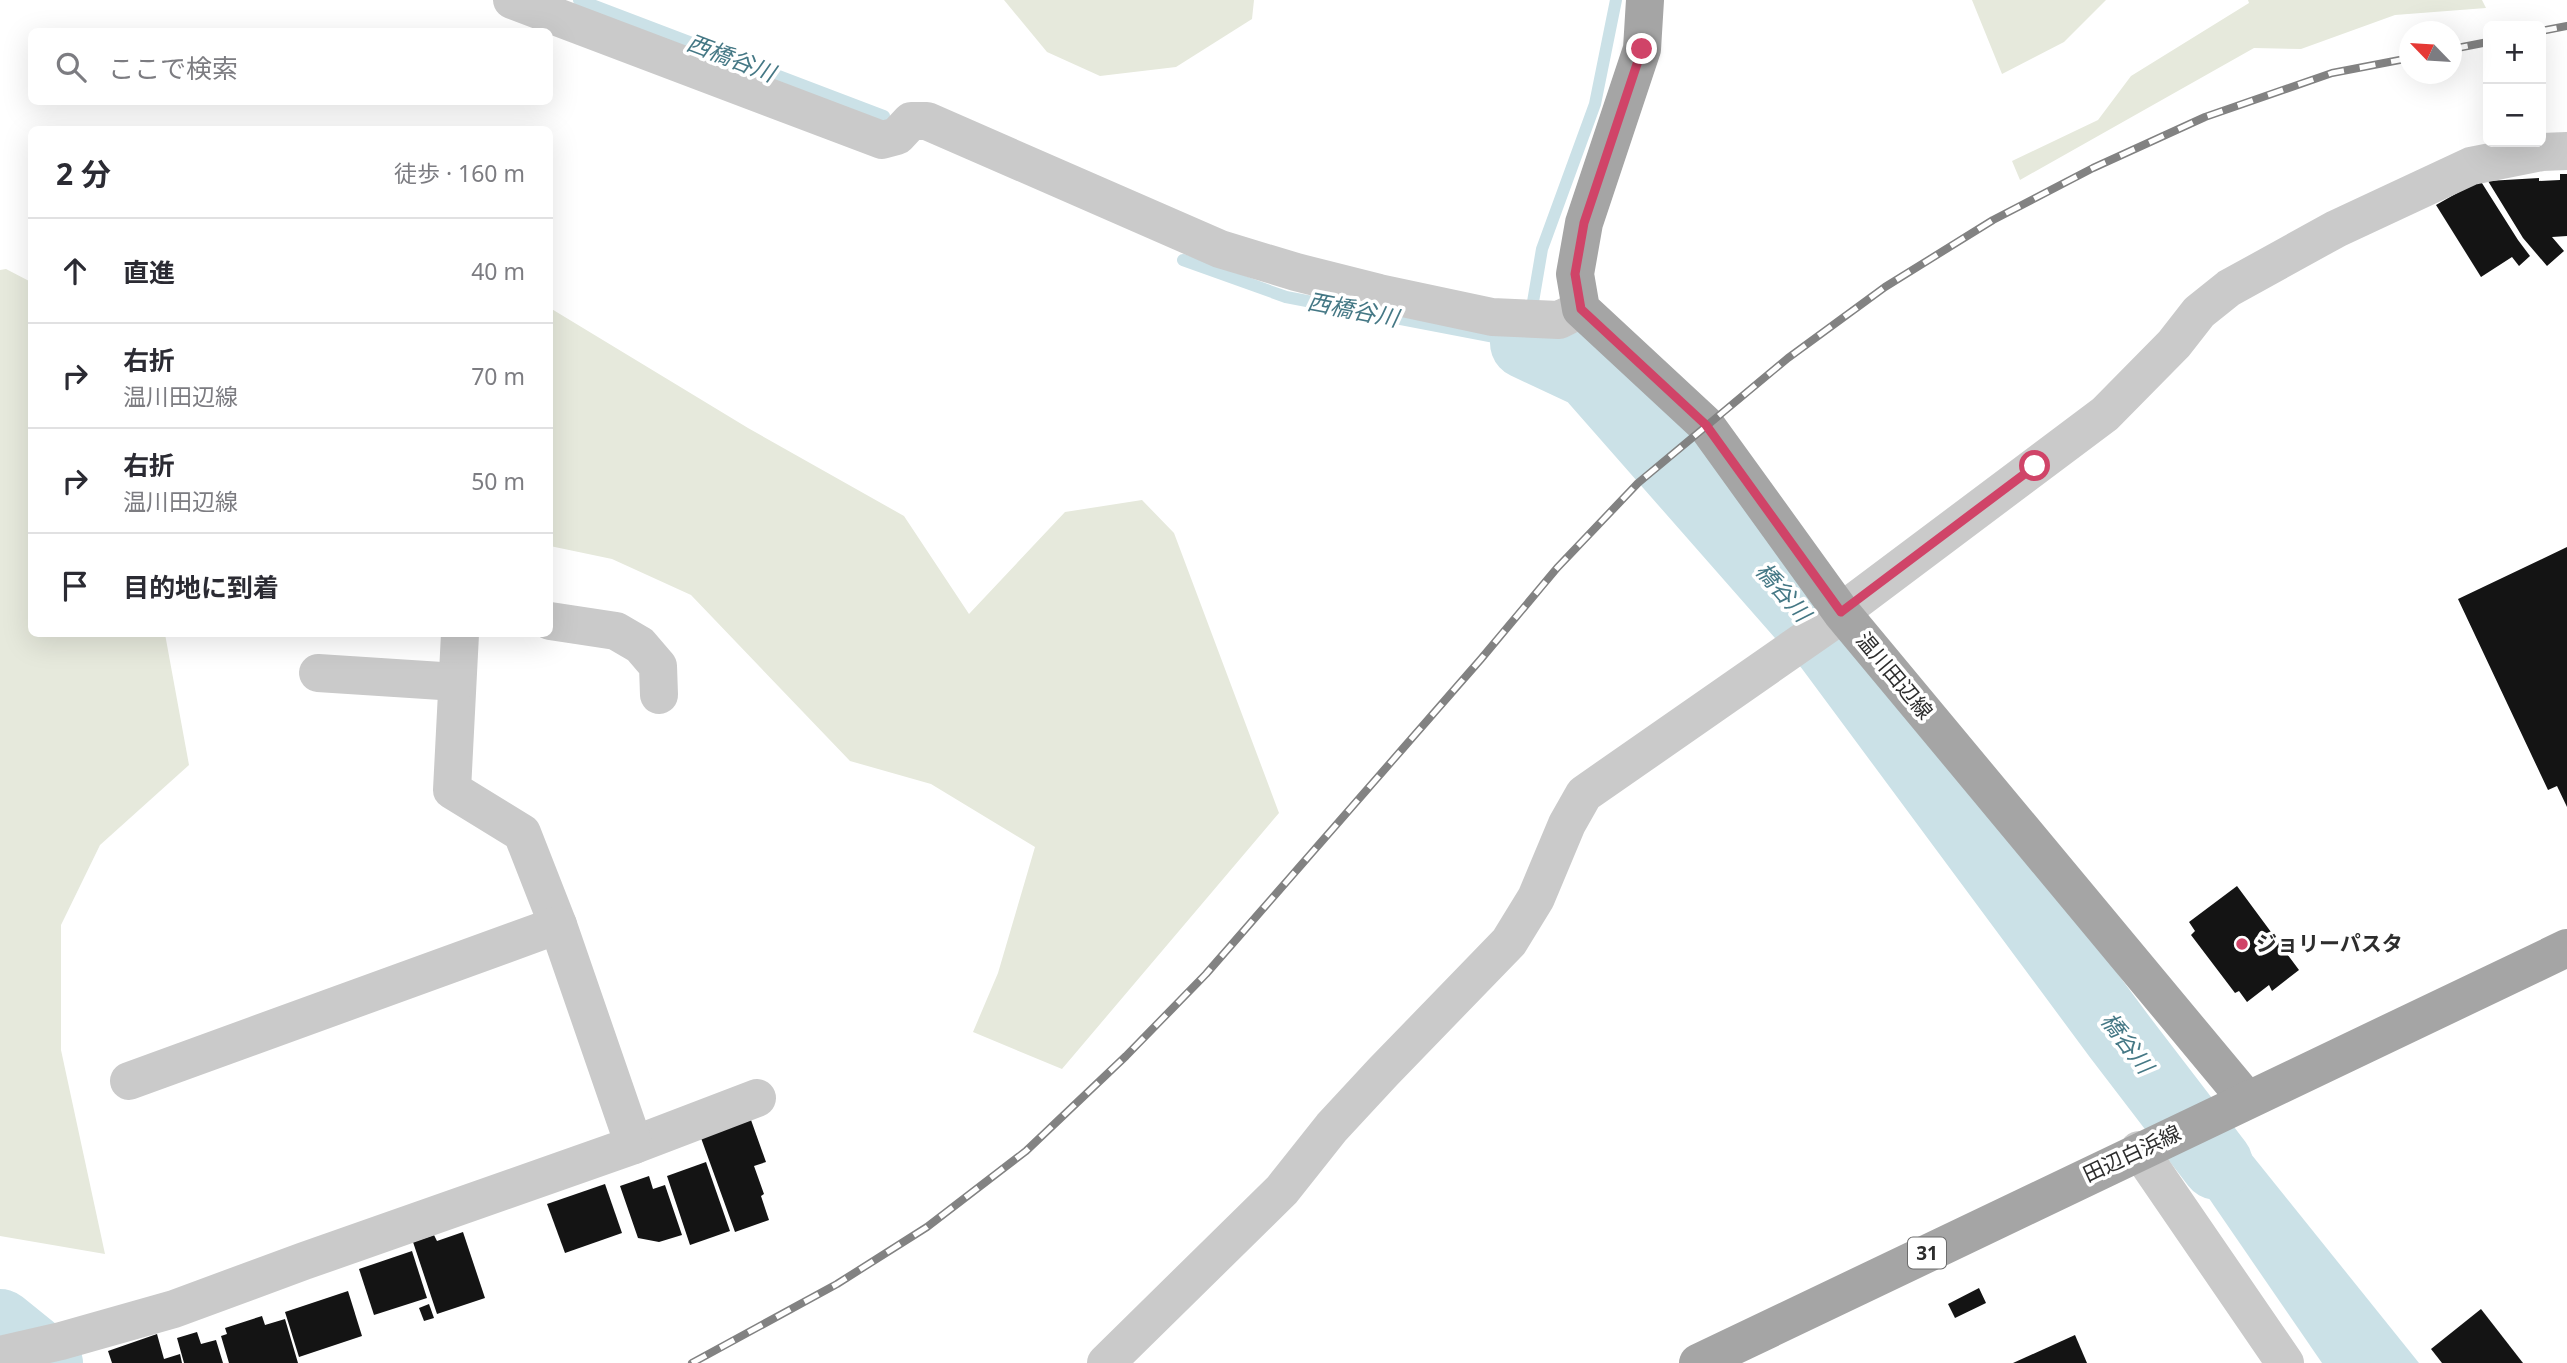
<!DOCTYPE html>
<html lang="ja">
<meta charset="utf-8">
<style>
:root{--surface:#fff;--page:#f2f2f3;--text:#2b2b33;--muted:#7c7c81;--line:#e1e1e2}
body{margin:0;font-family:"Noto Sans","Noto Sans JP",sans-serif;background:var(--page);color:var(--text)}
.controls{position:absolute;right:21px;top:21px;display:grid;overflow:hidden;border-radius:10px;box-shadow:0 7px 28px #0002}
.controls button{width:63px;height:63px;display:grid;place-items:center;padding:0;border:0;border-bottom:2px solid var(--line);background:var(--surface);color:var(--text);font:35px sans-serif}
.compass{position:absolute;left:2399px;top:21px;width:63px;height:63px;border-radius:50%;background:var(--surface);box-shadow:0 7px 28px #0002;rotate:295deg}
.stop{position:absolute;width:21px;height:21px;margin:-16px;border:5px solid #d04468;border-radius:50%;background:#fff}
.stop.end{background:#d04468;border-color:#fff;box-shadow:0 2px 7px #0008}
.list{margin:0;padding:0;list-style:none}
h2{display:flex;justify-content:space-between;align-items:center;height:91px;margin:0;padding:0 28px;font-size:30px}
h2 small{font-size:23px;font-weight:400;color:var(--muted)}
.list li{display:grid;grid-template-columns:46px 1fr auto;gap:21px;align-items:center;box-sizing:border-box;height:105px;padding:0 28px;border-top:2px solid var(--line)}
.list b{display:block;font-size:26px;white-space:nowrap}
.list p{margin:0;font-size:23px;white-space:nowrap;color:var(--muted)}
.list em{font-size:23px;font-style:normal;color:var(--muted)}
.icon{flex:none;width:38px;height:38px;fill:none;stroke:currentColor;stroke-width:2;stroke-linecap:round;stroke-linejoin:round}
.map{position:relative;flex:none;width:2567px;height:1363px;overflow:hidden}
.search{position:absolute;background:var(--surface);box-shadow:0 7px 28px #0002;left:28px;top:28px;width:525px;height:77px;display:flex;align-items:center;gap:18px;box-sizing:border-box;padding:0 24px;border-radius:10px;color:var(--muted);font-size:26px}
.panel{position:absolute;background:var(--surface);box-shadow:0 7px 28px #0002;left:28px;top:126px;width:525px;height:511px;border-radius:10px}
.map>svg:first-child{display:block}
.green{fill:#e6e9dc}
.water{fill:#cbe1e7}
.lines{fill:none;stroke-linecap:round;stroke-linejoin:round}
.stream{stroke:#cbe1e7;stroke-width:12}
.river{stroke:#cbe1e7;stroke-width:72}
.building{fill:#141414}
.minor{stroke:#cacaca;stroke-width:38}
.major{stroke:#a5a5a5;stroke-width:38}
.rail-casing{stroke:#828282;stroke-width:8}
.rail{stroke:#fff;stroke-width:5;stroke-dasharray:16;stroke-linecap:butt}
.route{stroke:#d04468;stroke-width:9}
.poi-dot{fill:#d04468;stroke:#fff;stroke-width:2.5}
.labels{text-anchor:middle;stroke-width:7;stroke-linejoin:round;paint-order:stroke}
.shield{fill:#fff;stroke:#6c6c6c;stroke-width:2}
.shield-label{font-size:19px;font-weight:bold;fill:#2d2d2d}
.street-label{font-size:21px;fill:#2d2d2d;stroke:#fff}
.poi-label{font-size:21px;font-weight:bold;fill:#2d2d2d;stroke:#fff;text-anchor:start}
.water-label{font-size:23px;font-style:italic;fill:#457885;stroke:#fff}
</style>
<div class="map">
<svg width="2567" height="1363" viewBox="0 0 2567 1363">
<rect width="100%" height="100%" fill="#fff"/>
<g class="green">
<path d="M1004 0H1254L1252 19 1176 67 1100 76 1047 52Z"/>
<path d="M1972 0H2106L2064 42 2002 74Z"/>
<path d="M2248 0H2482L2486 8 2395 15 2301 49 2254 48 2020 180 2012 161 2098 120 2131 76 2249 3Z"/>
<path d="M6 269 31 282 32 634H165L189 765 100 845 61 925V1050L105 1254 0 1236V270Z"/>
<path d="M550 308 748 428 904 516 969 614 1065 512 1142 500 1174 533 1279 813 1062 1069 973 1032 998 973 1035 847 931 784 850 761 691 595 612 559 550 546Z"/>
</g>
<path class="water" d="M2247 1149 2419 1363H2322L2195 1178Z"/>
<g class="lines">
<g class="stream">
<path d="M579 0 884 116"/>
<path d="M1183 260 1286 297 1526 343 1542 249 1595 104 1616 0"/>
</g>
<g class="river">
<path d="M1526 343 1590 373 1830 646 2119 1036 2217 1164"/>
<path d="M0 1325 47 1363"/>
</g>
</g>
<g class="building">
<path d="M2560 174H2567V236L2552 237 2564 251 2547 266 2523 238 2488 181 2539 178V181L2560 180Z"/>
<path d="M2480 180 2518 240 2530 256 2519 266 2512 257 2481 277 2436 205Z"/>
<path d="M2567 547V807L2557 786 2548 790 2458 599Z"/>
<path d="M2237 886 2299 970 2272 991 2269 985 2247 1002 2239 991 2235 993 2191 935 2195 931 2189 922Z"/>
<path d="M751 1120 766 1162 754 1166 764 1194 761 1196 769 1220 735 1232 701 1138Z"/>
<path d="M706 1162 730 1231 690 1245 667 1176Z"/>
<path d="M649 1176 653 1189 665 1185 682 1235 659 1242 638 1238 620 1186Z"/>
<path d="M605 1184 622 1233 565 1253 547 1204Z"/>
<path d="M463 1232 485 1298 437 1314 413 1242 434 1235 437 1241Z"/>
<path d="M412 1251 427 1298 374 1315 359 1269Z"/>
<path d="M1979 1288 1986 1303 1955 1318 1948 1304Z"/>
<path d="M348 1291 362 1336 299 1357 285 1312Z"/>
<path d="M429 1304 434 1318 424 1321 419 1308Z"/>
<path d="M2481 1309 2523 1363H2442L2431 1349Z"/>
<path d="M262 1316 265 1325 285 1319 298 1363H229L221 1336 227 1334 225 1328Z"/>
<path d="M197 1332 201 1344 216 1340 223 1363H184L177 1338Z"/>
<path d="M157 1334 164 1359 180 1354 182 1363H112L108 1351Z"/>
<path d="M2075 1335 2087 1363H2013Z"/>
</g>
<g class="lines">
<g class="minor">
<path d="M512 0 882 140 897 136 911 121H927L1220 249 1296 272 1379 293 1492 317 1559 320 1581 309"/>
<path d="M550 621 616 631 640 645 658 666 659 695"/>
<path d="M460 634 452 790 522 833 558 925"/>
<path d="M318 673 457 682"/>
<path d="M634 1145 757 1098"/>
<path d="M2139 1150 2285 1363"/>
<path d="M0 1355 61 1341 174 1309 304 1261 634 1145 558 925 129 1081"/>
<path d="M1106 1363 1282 1190 1332 1127 1383 1072 1509 942 1536 898 1567 824 1584 794 1834 620 1841 612 2105 414 2174 344 2199 312 2229 288 2336 229 2471 166 2542 152 2567 151"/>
</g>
<g class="major">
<path d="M1645 0 1642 49 1584 223 1575 274 1581 309 1706 425 1841 612 2247 1100"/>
<path d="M1698 1363 2567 948"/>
</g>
<g class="rail-casing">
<g id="rail">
<path d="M2541 31 2567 26"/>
<path d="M2452 49 2488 42"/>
<path d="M692 1363 837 1284 927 1227 1026 1151 1126 1056 1206 974 1481 659 1557 568 1638 483 1788 358 1885 287 1993 220 2093 168 2205 117 2332 73 2410 58"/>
</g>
</g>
<use href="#rail" class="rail"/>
</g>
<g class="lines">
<path class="route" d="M1642 49 1584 223 1575 274 1581 309 1706 425 1841 612 2035 466"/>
</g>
<circle class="poi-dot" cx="2242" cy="944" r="7"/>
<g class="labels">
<rect class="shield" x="1908" y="1237.5" width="38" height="31" rx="5"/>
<g class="shield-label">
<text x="1927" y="1260">31</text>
</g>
<g class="street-label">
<text transform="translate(1894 676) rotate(50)" y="7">温川田辺線</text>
<text transform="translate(2132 1154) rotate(-25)" y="7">田辺白浜線</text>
</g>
<g class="poi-label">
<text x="2256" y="951">ジョリーパスタ</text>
</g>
<g class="water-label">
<text transform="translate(731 58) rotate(21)" y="8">西橋谷川</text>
<text transform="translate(1353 310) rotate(11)" y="8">西橋谷川</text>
<text transform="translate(1783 592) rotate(49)" y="8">橋谷川</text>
<text transform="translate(2127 1043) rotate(53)" y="8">橋谷川</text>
</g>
</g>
</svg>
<div class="controls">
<button>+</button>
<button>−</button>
</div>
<svg class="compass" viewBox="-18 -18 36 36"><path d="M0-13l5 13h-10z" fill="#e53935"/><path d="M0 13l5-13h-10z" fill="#7c7c81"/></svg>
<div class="stop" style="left:2035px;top:466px"></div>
<div class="stop end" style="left:1642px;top:49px"></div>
<div class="search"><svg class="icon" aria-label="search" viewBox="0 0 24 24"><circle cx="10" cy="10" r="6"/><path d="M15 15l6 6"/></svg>ここで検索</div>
<section class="panel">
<h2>2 分<small>徒歩 · 160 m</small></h2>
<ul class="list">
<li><svg class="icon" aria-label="ahead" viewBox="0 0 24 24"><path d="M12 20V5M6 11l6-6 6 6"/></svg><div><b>直進</b></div><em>40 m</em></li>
<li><svg class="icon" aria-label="right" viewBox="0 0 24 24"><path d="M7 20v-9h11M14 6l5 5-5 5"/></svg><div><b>右折</b><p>温川田辺線</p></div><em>70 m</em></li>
<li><svg class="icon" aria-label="right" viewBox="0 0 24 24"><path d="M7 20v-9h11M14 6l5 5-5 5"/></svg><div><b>右折</b><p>温川田辺線</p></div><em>50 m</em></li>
<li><svg class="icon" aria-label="arrive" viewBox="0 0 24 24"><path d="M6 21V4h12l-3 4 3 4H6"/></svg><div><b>目的地に到着</b></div></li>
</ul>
</section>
</div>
